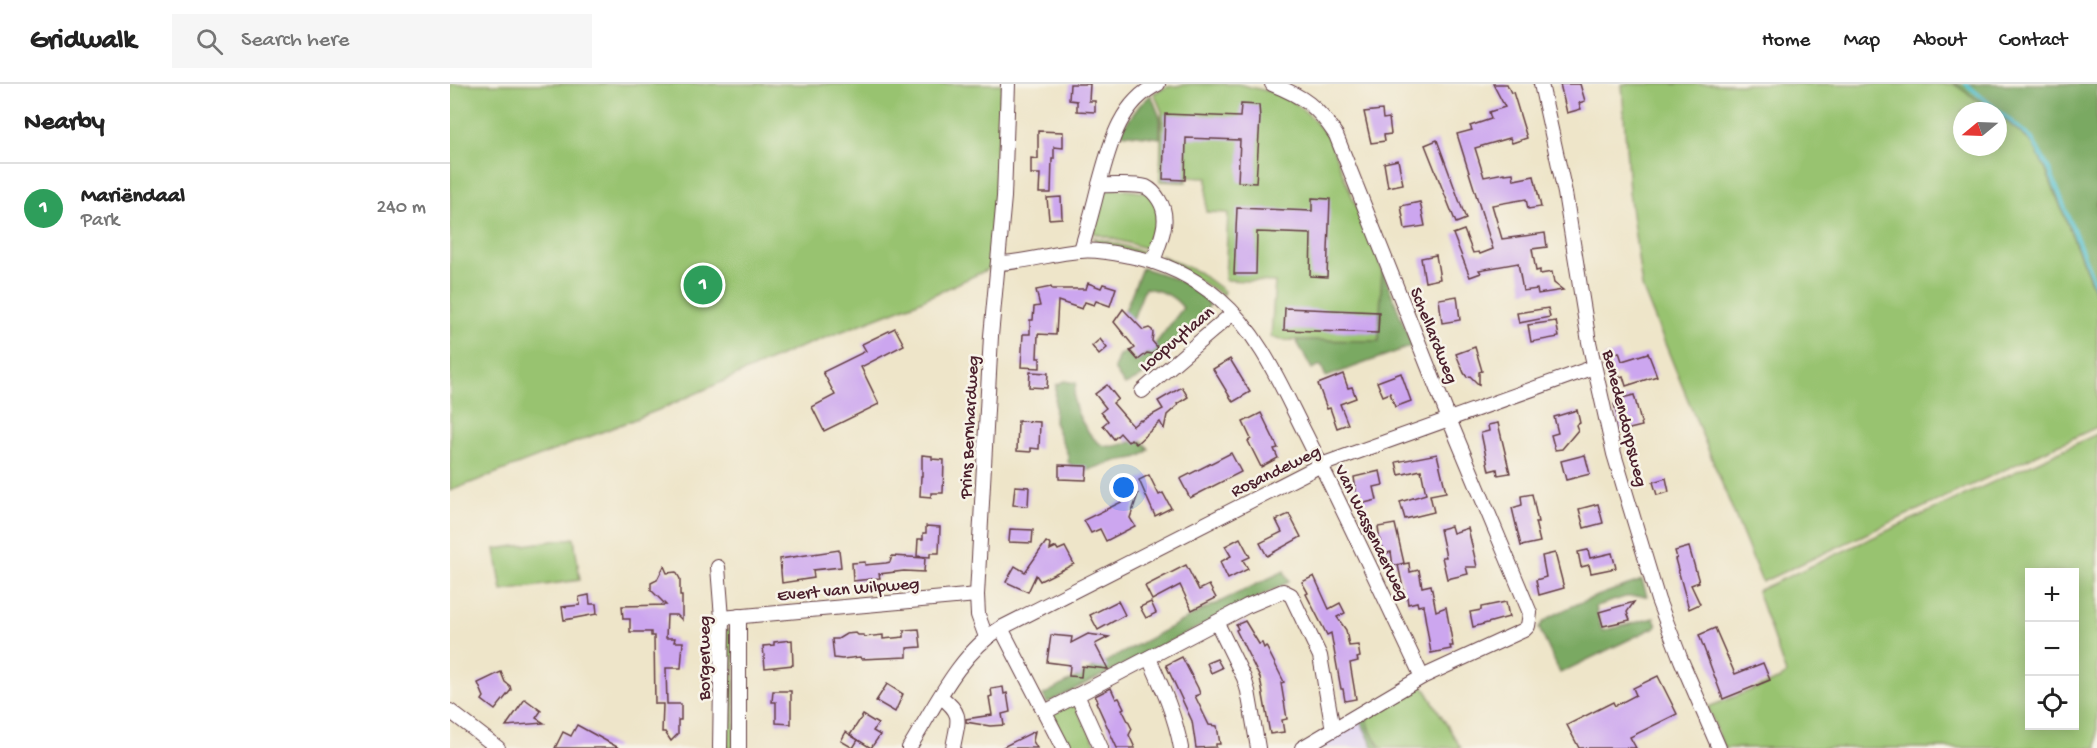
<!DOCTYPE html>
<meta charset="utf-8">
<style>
:root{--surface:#fff;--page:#f6f6f6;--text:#222;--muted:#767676;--line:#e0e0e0;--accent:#7c3aed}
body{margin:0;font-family:"Gochi Hand",sans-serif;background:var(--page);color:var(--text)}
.controls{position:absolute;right:18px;bottom:18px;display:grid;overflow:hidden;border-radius:0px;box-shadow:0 3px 15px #0003}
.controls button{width:54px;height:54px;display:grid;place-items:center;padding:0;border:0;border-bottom:2px solid var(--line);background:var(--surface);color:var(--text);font:30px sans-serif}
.compass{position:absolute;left:1503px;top:18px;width:54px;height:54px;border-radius:50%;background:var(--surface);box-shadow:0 3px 15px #0003;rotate:251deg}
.you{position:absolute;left:674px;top:404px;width:21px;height:21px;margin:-15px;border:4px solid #fff;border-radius:50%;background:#1a73e8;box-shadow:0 0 0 9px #1a73e833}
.badge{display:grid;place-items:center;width:39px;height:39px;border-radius:50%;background:var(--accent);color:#fff;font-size:20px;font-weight:700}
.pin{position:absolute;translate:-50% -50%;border:3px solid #fff;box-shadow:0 2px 6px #0006}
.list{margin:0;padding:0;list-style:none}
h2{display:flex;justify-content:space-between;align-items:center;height:78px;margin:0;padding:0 24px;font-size:26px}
h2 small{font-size:20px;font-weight:400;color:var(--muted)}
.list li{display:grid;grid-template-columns:39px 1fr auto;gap:18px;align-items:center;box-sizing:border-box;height:90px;padding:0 24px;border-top:2px solid var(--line)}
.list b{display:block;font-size:22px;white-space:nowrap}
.list p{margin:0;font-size:20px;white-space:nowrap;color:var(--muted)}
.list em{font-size:20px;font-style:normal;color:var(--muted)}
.icon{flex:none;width:33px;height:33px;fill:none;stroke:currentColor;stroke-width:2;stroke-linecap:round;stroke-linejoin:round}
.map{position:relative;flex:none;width:1647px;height:664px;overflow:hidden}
header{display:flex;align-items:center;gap:36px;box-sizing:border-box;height:84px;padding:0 30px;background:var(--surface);border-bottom:2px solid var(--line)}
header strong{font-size:28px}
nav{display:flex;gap:33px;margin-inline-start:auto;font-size:21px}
.search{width:420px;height:54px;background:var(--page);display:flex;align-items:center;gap:15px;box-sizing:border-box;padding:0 21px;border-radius:0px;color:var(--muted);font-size:22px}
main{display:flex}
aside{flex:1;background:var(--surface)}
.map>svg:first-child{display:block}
.built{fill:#e0d4f4}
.green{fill:#98c370;stroke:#71714e;stroke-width:1.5;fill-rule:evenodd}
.forest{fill:#7aa962;stroke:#626446;stroke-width:1.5}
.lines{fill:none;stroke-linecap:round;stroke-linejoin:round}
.stream{stroke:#58c3d2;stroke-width:4}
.building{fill:#cca6ef}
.minor-casing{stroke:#633d43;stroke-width:16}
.minor{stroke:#fff;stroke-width:14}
.labels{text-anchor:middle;stroke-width:5;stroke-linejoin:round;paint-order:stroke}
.street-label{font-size:18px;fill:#4a1f2b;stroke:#f7f3e8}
</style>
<header>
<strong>Gridwalk</strong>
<div class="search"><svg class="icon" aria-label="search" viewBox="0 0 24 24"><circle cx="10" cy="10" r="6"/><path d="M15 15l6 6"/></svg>Search here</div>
<nav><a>Home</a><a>Map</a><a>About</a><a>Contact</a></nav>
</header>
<main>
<aside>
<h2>Nearby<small></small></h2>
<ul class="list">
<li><span class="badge" style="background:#2e9e5b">1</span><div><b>Mariëndaal</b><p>Park</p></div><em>240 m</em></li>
</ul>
</aside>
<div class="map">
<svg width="1647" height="664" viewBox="0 0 1647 664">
<rect width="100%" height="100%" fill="#f7f3e8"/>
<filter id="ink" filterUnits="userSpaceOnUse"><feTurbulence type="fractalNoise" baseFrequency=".0167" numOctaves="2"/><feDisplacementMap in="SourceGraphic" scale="12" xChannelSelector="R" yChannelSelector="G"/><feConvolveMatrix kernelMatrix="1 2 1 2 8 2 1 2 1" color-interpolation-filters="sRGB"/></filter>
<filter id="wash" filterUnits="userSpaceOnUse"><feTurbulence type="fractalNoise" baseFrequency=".008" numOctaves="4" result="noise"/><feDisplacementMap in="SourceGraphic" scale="24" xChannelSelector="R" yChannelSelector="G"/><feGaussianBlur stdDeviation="1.35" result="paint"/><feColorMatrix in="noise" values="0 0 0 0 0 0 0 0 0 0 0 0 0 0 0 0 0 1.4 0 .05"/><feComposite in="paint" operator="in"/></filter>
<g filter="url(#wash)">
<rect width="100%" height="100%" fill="#eee5c9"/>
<path class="built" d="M910 636 924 664H861Z"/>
<g class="green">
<path d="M0 0H552L543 183 468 218 346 265 211 325 0 407Z"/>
<path d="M741 0H788L830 10 840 15 859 31 877 51 932 185 929 257 830 256 821 253 825 198 775 196 778 129 756 128 757 94 737 93 736 98 710 97 712 28 704 9 717 3Z"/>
<path d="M1172 0H1504L1542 25 1544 27H1512V63H1548V30L1583 60 1596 86 1647 213V343L1312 498 1192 203 1179 108Z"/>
<path d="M661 104 699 109 711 126 702 166 643 149 652 111 655 107Z"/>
<path d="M643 153 701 170 700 172 648 161Z"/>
<path d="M712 172 748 188 774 207 773 211 714 175Z"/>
<path d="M1647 350V664H1274L1258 623 1330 595 1336 590 1307 507ZM1580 488H1624V642H1580Z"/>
<path d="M124 454 130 496 52 507 45 465Z"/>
<path d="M279 545 284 546 285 664H274L276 547Z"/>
<path d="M972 600 1011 664H931L921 648 916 632Z"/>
<path d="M624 620 648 664H619L601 630Z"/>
</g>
<g class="forest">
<path d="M1504 0H1647V213L1596 86 1583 60 1568 45 1548 30V27H1544Z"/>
<path d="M701 11 710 33V54L669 49 690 21Z"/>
<path d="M692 184C711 189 752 202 759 222 735 253 713 284 675 301L664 285 669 271 677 268 686 278 700 267 733 224C725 212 709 206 695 204L681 240 670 239Z"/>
<path d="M932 185 962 262 876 293 871 281 862 285 846 256 929 257Z"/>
<path d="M614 297 626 299C625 305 623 312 624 318 627 331 642 360 656 362 668 364 680 356 692 357L699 365C690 377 676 374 663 378 652 381 641 385 630 389L618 378V371L604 338 606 301Z"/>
<path d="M834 487 839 498 597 619 593 611 755 525Z"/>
<path d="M1192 496 1197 512 1175 513 1147 522 1146 524 1152 547 1204 534 1207 542 1110 589 1089 544C1094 528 1174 503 1192 496Z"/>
<path d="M916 632 921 648 931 664H924L910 636Z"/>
</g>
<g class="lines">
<path class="stream" d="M1516 0 1582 55 1600 87 1647 205"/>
</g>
<g id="blocks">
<g class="building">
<path d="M620 0H640L639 17H645V28L627 27V17L619 16Z"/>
<path d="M1043 0H1057L1061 9 1063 8 1077 54 1062 59 1060 54 1025 64 1034 93 1054 89 1055 90 1063 89 1064 96 1084 92 1091 123 1078 125 1076 115 1042 121 1052 155 1095 149 1097 163 1082 165 1086 187 1090 186V190L1102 188 1104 199 1113 206 1088 210 1087 205 1073 207 1068 179 1029 186 1031 189 1020 193 1003 150 1014 146 1023 169 1029 168 1030 170 1043 165 1007 50 1022 46 1020 42 1041 35 1039 28 1055 23Z"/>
<path d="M1110 0H1130L1135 17 1129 19 1131 25 1117 29Z"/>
<path d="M791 20 809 21 810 34 806 99 788 98 790 56 736 54 735 96 713 95 715 30 790 33Z"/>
<path d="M932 26 933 35 939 34 941 50 934 51 935 57 921 59 914 28Z"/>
<path d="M588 47 613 48V64L604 63V75H602L601 109H589L590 90H581V74L588 75Z"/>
<path d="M987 56 1016 135 1006 139 975 61Z"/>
<path d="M948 76 953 100 938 103 934 79Z"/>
<path d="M611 113 612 134 599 135 597 114Z"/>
<path d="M862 114 880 115 877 193 860 192 861 150 807 148 806 190H784L787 124 862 127Z"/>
<path d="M970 118 975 142 955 145 951 122Z"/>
<path d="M986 171 990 195 975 198 971 174Z"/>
<path d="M638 199 651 204 653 200 666 204 660 222 646 217 644 221 635 218 632 225 608 217 606 251 588 250 587 274H590V284L571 283 573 250H580V236H583L584 223 590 222 586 206 601 203 602 205H636Z"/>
<path d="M1007 212 1010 236 992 239 989 215Z"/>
<path d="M835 224 929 228 928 249 834 246Z"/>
<path d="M1098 224 1100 233 1069 239 1067 229Z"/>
<path d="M673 225 693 246 699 244 702 246 703 249 702 257 708 264 702 270 697 269 688 276 680 267 685 264 664 238Z"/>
<path d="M1106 237 1109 253 1081 258 1078 241Z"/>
<path d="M445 244 454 261 411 283 429 320 374 347 362 323 385 311 373 288 416 267 412 260Z"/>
<path d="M650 255 657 264 649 271 642 262Z"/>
<path d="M1025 263 1032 287 1029 288V301L1020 292 1017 293 1014 289 1006 270Z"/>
<path d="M1169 268 1172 277 1198 269 1207 292 1176 302 1173 292 1170 293 1169 290 1160 293 1153 273Z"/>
<path d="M780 275 800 308 783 318 763 285Z"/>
<path d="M580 288 598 289 597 304 579 303Z"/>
<path d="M951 289 961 317 945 323 940 309 933 312 927 298Z"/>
<path d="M893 290 898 304 902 303 906 314 890 320 898 340 887 344 880 324 877 325 868 300Z"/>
<path d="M657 301 668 315 663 319 683 342 690 336 691 337 713 325 708 317 732 303 738 313 727 320 728 321 717 331 714 345 710 338 686 360 681 355 678 358 670 349 664 355 653 341 658 337 651 328 656 324 645 310Z"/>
<path d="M1184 311 1192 342 1171 347 1164 320 1172 318V314Z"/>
<path d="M1127 326 1130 339 1126 341 1128 346 1112 365 1105 366 1101 351 1108 349 1104 333Z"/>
<path d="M811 329 828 364 824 365 828 374 811 383 798 357 801 355 793 338Z"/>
<path d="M568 337 590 338 589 365 581 364V368L567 367Z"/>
<path d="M1048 339 1060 389 1048 391 1047 385 1039 387 1031 349 1039 347 1038 341Z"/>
<path d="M781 369 791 388 740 414 730 395Z"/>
<path d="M987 370 996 408 980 411 984 428 955 435 950 418 976 410 971 386 949 391 946 378Z"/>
<path d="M472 371 482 372V375L494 376 493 409H481V413L470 412 471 392H472Z"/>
<path d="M1135 371 1140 390 1116 396 1111 377Z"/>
<path d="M609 381 637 382 636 396 609 395Z"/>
<path d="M930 387 933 401 924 403 927 416 910 420 908 413H907L904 393Z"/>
<path d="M699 391 709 411 713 409 721 424 705 432 689 396Z"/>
<path d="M1216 394 1219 408 1207 411 1203 398Z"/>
<path d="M565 402 579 403 578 422 563 421Z"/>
<path d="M688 410 680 434 685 442 656 457 650 445 641 449 634 436Z"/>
<path d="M1082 410 1088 438H1085L1090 458 1071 462 1062 424 1072 421 1071 412Z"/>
<path d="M1148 420 1153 439 1134 444 1129 425Z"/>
<path d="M839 430 851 453 817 472 810 459 832 448 826 436Z"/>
<path d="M945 440 954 479 943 482 941 468 934 470 933 463H931L928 443Z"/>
<path d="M476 442 490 443 489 469H480V473L467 472 468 455H473V449H476Z"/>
<path d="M1001 442 1003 449 1018 444 1027 483H1016L1018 490 997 495 992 473H996L990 445Z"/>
<path d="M560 445 583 446 582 459 559 458Z"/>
<path d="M790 454 800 473 793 476 798 485 778 495 770 478 781 472 775 462Z"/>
<path d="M596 458 601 461 600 466 606 463 608 466 615 463 624 480 590 497 586 491 578 508 556 498 565 482 575 488Z"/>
<path d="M1239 463 1249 498 1241 501 1250 520 1239 525 1225 475 1227 474 1225 467Z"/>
<path d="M389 466 391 483 363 486 364 494 332 499 330 475Z"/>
<path d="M1138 466 1140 474 1162 469 1166 484 1141 489 1139 481 1131 483 1128 468Z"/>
<path d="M1105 469 1114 504 1089 511 1086 496 1096 493 1092 472Z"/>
<path d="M442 472 475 474 474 488 454 487 429 490 430 494 403 497 402 479 415 478V481L436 479 440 478Z"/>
<path d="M959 479 960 488 969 486 972 503 981 501 986 527 996 523 1003 562H1000L1001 565 981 569 973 521 968 522 967 518 958 520 957 513H955L948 481Z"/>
<path d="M736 481 749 506 759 501 766 514 742 526 730 501 702 516 695 502Z"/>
<path d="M214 482 217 489 226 488 230 495V512H232V536L227 531H217L216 554H225L224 558H233L231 584H216L217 620H231V636H228V650L221 657 215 648H212L213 620H205L204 552H201V548H180V535H173L172 522 216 521 201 506V499L207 496Z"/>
<path d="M864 492 879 525 890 519 895 529 887 533 896 546 899 562 908 561 910 573 907 574 908 577 900 579 906 615 895 617 893 605H891L881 549 877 551 856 510 858 509 852 498Z"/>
<path d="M139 511 140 520H146L147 530 114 536 112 523 130 521 129 513Z"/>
<path d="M668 517 675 531 648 546 640 531Z"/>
<path d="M701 518 706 529 696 534 690 523Z"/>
<path d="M1056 518 1059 533 1023 543 1020 528 1031 526V523Z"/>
<path d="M1184 518 1177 528 1180 536 1153 542 1149 528Z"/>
<path d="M795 537 809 560 812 559 814 564 816 562 834 598 831 599 837 635 832 636 834 648 820 650 810 594 786 546 788 545 786 541Z"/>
<path d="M1265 544 1285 590 1313 579 1320 596 1273 615 1249 551Z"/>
<path d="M469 545 471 563 457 564V573L411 575 410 573 392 575 384 574 382 555H388L396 550 406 549 408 551H414V553L433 551V555L454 553V546Z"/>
<path d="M638 550 659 553 645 560 658 585 632 582 631 593 619 592 620 581 597 578 601 551 622 553 621 559Z"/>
<path d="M342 556 343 581 315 584 313 562 324 561V558Z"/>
<path d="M732 573 748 604 750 610 745 612 759 641 767 642 770 660H766V663L746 664 742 637 716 581Z"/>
<path d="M767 575 772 584 761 589 757 579Z"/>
<path d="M51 588 55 598 60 602 61 606 45 626 32 616 34 613 28 599Z"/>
<path d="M1208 592 1227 630 1180 653 1186 664H1129L1117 641 1163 618 1165 622 1186 611 1183 604Z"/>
<path d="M437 600 453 610 445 628 426 617Z"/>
<path d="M553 603 554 610 557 609 560 628 552 630 554 641 540 642 516 638V635L542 631 539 613 542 612 541 605Z"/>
<path d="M661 604 666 615 669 614 674 624 672 625 682 645 679 651 685 664H667L646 618 648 617 645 612Z"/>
<path d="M323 607H341V640L326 639V618H322Z"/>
<path d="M75 615 91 627 86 634 94 639 56 642Z"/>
<path d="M413 631 428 640 423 647 430 651 421 664 400 651Z"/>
<path d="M127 641 169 664H105L113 648 121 652Z"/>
<path d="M585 647 583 657 587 664H551Z"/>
<path d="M396 648 408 656 403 664 391 657Z"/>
</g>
</g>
</g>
<g filter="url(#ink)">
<use href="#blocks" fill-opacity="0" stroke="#633d43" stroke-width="1.5"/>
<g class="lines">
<g class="minor-casing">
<g id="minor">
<path d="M822 0C854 13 867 22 886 51L999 335 1080 529 1078 542 1074 546 972 593 852 664"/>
<path d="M1091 0 1115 109 1139 258 1164 370 1208 516 1231 576 1269 664"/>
<path d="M649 101C664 102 682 99 696 103 702 106 706 111 709 116 722 136 709 158 703 178"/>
<path d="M631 166C637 146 643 125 648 104 659 65 668 19 708 0"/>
<path d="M549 179C577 178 603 169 630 167 645 165 664 169 679 172 712 178 744 193 769 215 810 250 832 304 856 351 896 431 934 512 972 593"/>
<path d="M692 307 783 229"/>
<path d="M268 483 272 534 270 664"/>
<path d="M272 534 527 511"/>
<path d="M767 539 794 594 798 607 808 664"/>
<path d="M551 544 613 664"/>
<path d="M536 553 528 531 527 511 541 252 554 113 558 0"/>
<path d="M699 574C713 605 725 631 731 664"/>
<path d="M627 611 651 664"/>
<path d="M491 613C515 631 507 638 503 664"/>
<path d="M0 627 48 664"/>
<path d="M595 628 797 522 833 507 841 511 870 572 883 646"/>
<path d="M289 664V532"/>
<path d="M459 664C484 624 510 568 551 544L871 381 1144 283"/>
</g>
</g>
<use href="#minor" class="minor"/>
</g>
</g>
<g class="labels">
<g class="street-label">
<text transform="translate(985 251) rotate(68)" y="6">Schellardweg</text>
<text transform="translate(726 254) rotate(-40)" y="6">Loopuytlaan</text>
<text transform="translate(1176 334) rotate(76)" y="6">Benedendorpsweg</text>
<text transform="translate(518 343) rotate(-87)" y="6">Prins Bernhardweg</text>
<text transform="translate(825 386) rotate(-26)" y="6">Rosandeweg</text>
<text transform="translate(923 448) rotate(64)" y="6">Van Wassenaerweg</text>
<text transform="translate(398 504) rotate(-5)" y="6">Evert van Wilpweg</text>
<text transform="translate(253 574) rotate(-90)" y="6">Borgerweg</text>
</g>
</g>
</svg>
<div class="controls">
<button>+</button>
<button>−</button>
<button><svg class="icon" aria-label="locate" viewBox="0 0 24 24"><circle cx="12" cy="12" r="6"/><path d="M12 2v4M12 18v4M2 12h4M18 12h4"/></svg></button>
</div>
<svg class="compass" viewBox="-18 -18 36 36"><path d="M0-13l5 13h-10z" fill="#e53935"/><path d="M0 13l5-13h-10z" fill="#767676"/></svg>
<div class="you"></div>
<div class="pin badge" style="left:253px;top:201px;background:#2e9e5b">1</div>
</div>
</main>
